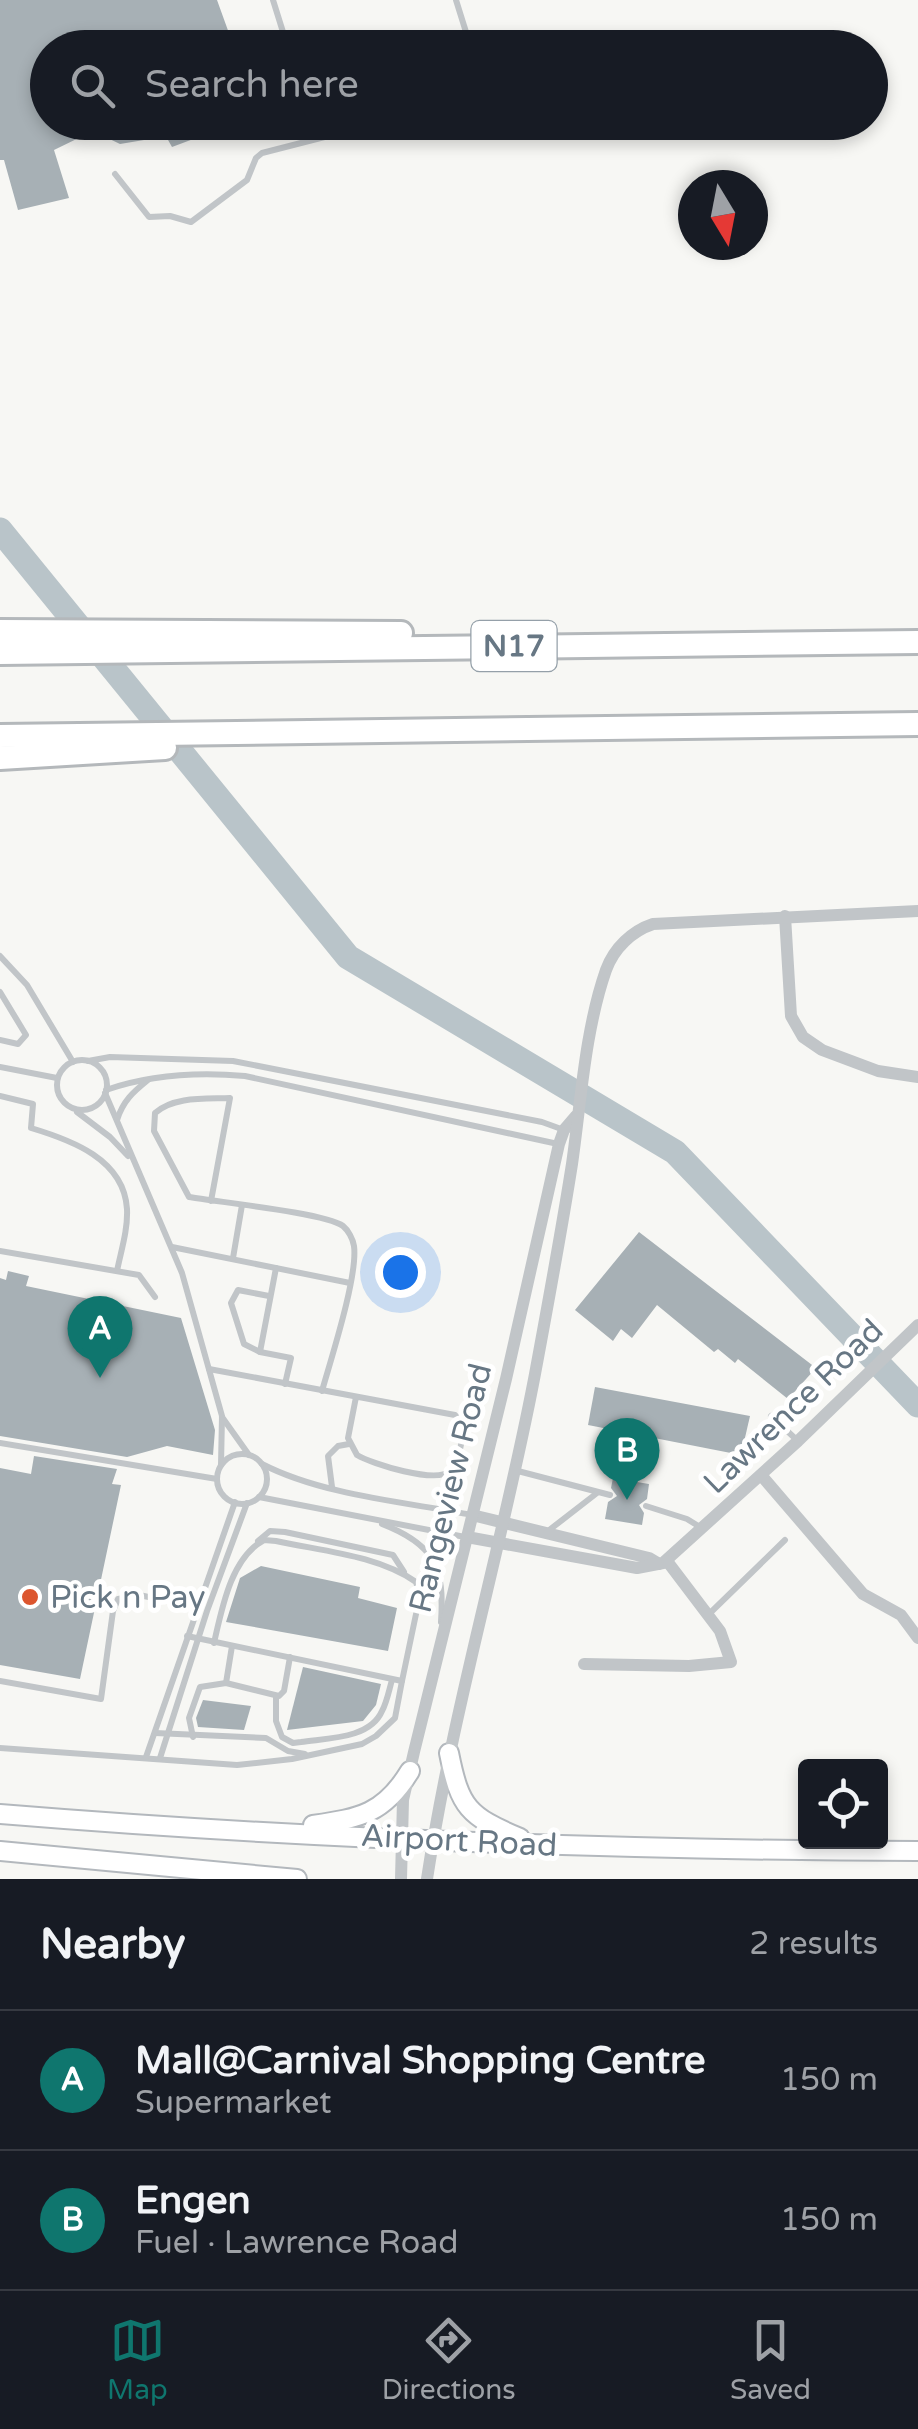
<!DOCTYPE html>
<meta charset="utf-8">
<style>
:root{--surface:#171b24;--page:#242831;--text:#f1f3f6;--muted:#9ea1a6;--line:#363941;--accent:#0f766e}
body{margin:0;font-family:"Varela Round",sans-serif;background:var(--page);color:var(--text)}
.controls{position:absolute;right:30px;bottom:30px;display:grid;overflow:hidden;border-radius:10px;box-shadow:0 5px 15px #0003}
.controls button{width:90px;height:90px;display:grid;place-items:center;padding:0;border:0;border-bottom:2px solid var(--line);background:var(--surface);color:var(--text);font:50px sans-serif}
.compass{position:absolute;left:678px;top:170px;width:90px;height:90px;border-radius:50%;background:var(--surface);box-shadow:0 5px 15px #0003;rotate:170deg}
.you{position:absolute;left:400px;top:1272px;width:35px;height:35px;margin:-25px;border:8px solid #fff;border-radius:50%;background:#1a73e8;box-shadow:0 0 0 15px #1a73e833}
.badge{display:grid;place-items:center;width:65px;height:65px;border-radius:50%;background:var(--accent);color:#fff;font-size:32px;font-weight:700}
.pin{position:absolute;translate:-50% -82px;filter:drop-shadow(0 2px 5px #0008)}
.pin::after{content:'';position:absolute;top:52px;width:35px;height:30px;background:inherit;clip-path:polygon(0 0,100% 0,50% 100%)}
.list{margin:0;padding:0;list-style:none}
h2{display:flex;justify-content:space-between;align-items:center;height:130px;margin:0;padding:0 40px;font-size:42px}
h2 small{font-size:32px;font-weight:400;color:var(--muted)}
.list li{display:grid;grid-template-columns:65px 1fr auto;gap:30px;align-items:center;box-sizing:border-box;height:140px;padding:0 40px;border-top:2px solid var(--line)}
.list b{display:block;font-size:38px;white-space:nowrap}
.list p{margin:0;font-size:32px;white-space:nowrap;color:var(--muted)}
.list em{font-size:32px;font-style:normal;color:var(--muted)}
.icon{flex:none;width:55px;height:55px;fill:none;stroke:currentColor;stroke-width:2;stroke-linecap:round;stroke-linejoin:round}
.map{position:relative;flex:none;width:918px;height:1879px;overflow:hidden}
.search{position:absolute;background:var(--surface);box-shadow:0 5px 15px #0003;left:30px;right:30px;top:30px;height:110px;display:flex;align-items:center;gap:25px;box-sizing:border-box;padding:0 35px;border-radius:55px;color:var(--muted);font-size:38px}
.sheet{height:410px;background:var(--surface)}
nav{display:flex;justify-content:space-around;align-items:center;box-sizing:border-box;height:140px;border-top:2px solid var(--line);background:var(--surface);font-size:28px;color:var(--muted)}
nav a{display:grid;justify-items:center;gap:5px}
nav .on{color:var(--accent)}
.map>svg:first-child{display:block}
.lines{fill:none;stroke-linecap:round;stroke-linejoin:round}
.river{stroke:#b9c4c9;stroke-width:25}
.building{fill:#a7b0b5}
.secondary-casing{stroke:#b3b8bd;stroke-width:22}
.highway-casing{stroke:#b4b8bb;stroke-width:28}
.lane{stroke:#c1c5c8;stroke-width:6}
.street{stroke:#c1c5c8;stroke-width:12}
.secondary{stroke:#fff;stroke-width:18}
.highway{stroke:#fff;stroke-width:22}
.poi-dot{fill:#dc562f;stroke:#fff;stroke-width:4}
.labels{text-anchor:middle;stroke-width:10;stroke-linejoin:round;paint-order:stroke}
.shield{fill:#fff;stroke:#95a0a9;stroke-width:2.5}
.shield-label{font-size:30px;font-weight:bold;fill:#677784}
.street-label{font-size:32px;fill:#677784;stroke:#fff}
.poi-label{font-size:32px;fill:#677784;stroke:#fff;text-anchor:start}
</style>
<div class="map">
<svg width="918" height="1879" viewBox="0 0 918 1879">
<rect width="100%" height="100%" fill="#f7f7f4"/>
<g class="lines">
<path class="river" d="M0 530 348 957 675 1152 918 1405"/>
</g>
<g class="building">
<path d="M0 0H217L230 36 198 48H48V122H191L196 138 172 147 163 131 144 140 120 144 93 131 54 150 69 198 18 210 4 160H0Z"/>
<path d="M639 1232 816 1368 788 1399 738 1359 735 1363 718 1349 714 1352 657 1305 632 1338 621 1329 613 1341 575 1310Z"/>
<path d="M8 1271 29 1276 26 1286 181 1318 215 1430 213 1455 167 1446 127 1457 0 1436V1278L6 1280Z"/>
<path d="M595 1387 750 1416 741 1455 588 1425Z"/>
<path d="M34 1456 117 1469 112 1484 121 1485 80 1679 0 1665V1468L31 1474Z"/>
<path d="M613 1478 649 1484 647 1499 639 1505 644 1513 642 1525 605 1519 608 1502 617 1496 611 1488Z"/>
<path d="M261 1566 360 1587 358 1598 397 1608 388 1651 226 1622 240 1578Z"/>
<path d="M303 1667 381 1684 376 1705 363 1721 287 1730Z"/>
<path d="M203 1700 251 1706 244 1730 198 1727 196 1718Z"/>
</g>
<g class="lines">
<g class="secondary-casing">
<g id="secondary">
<path d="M449 1753C460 1808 468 1816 520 1838"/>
<path d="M0 1814C305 1839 612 1850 918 1851"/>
<path d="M313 1825C360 1818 384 1814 410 1771"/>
<path d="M0 1851 297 1879"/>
</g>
</g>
<g class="highway-casing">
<g id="highway">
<path d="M0 631 401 633"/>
<path d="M0 653 918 642"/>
<path d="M0 736 918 724"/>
<path d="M0 758 165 748"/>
</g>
</g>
<g class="lane">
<path d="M273 0 288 48"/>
<path d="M456 0 471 48"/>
<path d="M263 48 286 39"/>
<path d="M419 48V45"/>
<path d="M115 174 149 217 170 216 191 222 247 180 256 158 262 153 383 122"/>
<path d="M0 956 27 985 73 1062"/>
<path d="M0 992 26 1035 18 1044 0 1040"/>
<circle cx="82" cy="1085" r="25"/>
<path d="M88 1061 110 1057 233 1061 542 1122 564 1130"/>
<path d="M0 1067 57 1078"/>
<path d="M106 1090C149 1075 199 1072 245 1076L558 1144"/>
<path d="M105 1093 182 1273 222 1416 221 1465"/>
<path d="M0 1096 33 1104 31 1128C71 1140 124 1159 127 1209 128 1230 121 1251 117 1271"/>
<path d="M77 1112 110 1137 128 1156"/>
<path d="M117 1120C123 1101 133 1092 148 1080"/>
<path d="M211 1201 230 1098C206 1099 174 1096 155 1113L154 1131 189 1197C217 1202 326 1213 343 1226 348 1230 353 1239 354 1246 358 1276 331 1359 322 1391"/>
<path d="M172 1247 350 1283"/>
<path d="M0 1251 139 1275 155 1297"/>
<path d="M233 1258 242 1205"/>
<path d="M269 1296 238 1290 231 1303 244 1344 260 1352 291 1358 285 1384"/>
<path d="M260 1352 276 1268"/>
<path d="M209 1369 455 1415 464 1425C462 1438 460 1462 450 1471 436 1484 372 1464 357 1455L348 1438 356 1397"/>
<path d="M771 1416 798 1441"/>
<path d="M222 1417 249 1455"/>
<path d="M0 1443 217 1479"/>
<circle cx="242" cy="1479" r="25"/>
<path d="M262 1464C322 1495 405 1502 472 1515"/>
<path d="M514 1470 610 1495"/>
<path d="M332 1487 328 1456 338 1446 349 1444"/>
<path d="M259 1497 465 1537"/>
<path d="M646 1506 687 1519 700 1527"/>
<path d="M382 1524C434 1544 445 1567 441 1622"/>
<path d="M548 1531 597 1493"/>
<path d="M258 1541 270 1531 285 1532 393 1555 404 1572"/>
<path d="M708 1615 785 1540"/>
<path d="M214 1643C222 1608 231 1558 264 1540L276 1541C321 1551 377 1555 416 1582L420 1595 402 1681"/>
<path d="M0 1681 101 1699 113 1611 118 1599 139 1595 197 1607"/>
<path d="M226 1683 232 1646"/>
<path d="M276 1696V1721L282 1737 293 1743 301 1742C327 1738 370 1739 382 1711 387 1702 389 1690 392 1680"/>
<path d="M155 1733 266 1738 288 1751 305 1754"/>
<path d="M193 1737 189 1718 200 1687 226 1683 279 1696 284 1691 290 1657"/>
<path d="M0 1748 237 1765 292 1759 362 1744 376 1736 395 1718 402 1681 187 1636"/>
<path d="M146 1757 235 1502"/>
<path d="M160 1758 207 1611 247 1503"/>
</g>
<g class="street">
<path d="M785 916 791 1016 803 1037 822 1050 878 1071 918 1077"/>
<path d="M761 1475 863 1594 901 1615 918 1638"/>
<path d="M472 1515 649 1558 659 1564"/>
<path d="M467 1537 637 1568 663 1563 798 1441 918 1325"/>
<path d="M584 1664 689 1666 731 1662 720 1631 667 1561"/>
<path d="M401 1879 403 1800 414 1752 506 1379 559 1144 564 1130 576 1116"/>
<path d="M427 1879C453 1708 503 1543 535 1374 548 1304 561 1234 572 1164 581 1101 585 1030 606 970 614 948 632 931 653 924L918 911"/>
</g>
<use href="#secondary" class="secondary"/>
<use href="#highway" class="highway"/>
</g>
<circle class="poi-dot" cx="30" cy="1597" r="10"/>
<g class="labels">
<rect class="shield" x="471.5" y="621" width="85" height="50" rx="8"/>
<g class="shield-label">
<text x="514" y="656">N17</text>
</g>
<g class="street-label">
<text transform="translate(793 1406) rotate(-44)" y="11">Lawrence Road</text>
<text transform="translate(450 1488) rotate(-76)" y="11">Rangeview Road</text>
<text transform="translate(459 1840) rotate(3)" y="11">Airport Road</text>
</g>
<g class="poi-label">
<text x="50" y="1608">Pick n Pay</text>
</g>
</g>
</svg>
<div class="controls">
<button><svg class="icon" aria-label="locate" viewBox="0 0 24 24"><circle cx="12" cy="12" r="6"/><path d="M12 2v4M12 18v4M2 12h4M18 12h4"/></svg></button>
</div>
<svg class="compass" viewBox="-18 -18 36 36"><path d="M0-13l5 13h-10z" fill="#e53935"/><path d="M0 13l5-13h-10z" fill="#9ea1a6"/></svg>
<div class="you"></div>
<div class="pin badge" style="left:100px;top:1378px">A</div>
<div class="pin badge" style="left:627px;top:1500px">B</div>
<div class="search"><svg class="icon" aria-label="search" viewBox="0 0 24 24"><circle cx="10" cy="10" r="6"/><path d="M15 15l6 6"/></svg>Search here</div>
</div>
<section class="sheet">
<h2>Nearby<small>2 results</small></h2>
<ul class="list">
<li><span class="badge">A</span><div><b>Mall@Carnival Shopping Centre</b><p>Supermarket</p></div><em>150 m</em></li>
<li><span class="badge">B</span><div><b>Engen</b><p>Fuel · Lawrence Road</p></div><em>150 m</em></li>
</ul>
</section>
<nav>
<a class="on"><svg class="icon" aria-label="map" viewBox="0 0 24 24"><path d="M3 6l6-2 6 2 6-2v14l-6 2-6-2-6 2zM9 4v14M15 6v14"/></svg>Map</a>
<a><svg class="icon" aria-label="directions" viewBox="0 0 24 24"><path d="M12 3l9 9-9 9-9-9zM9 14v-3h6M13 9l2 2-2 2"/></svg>Directions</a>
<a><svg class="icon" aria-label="saved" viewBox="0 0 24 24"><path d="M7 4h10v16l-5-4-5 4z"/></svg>Saved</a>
</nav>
